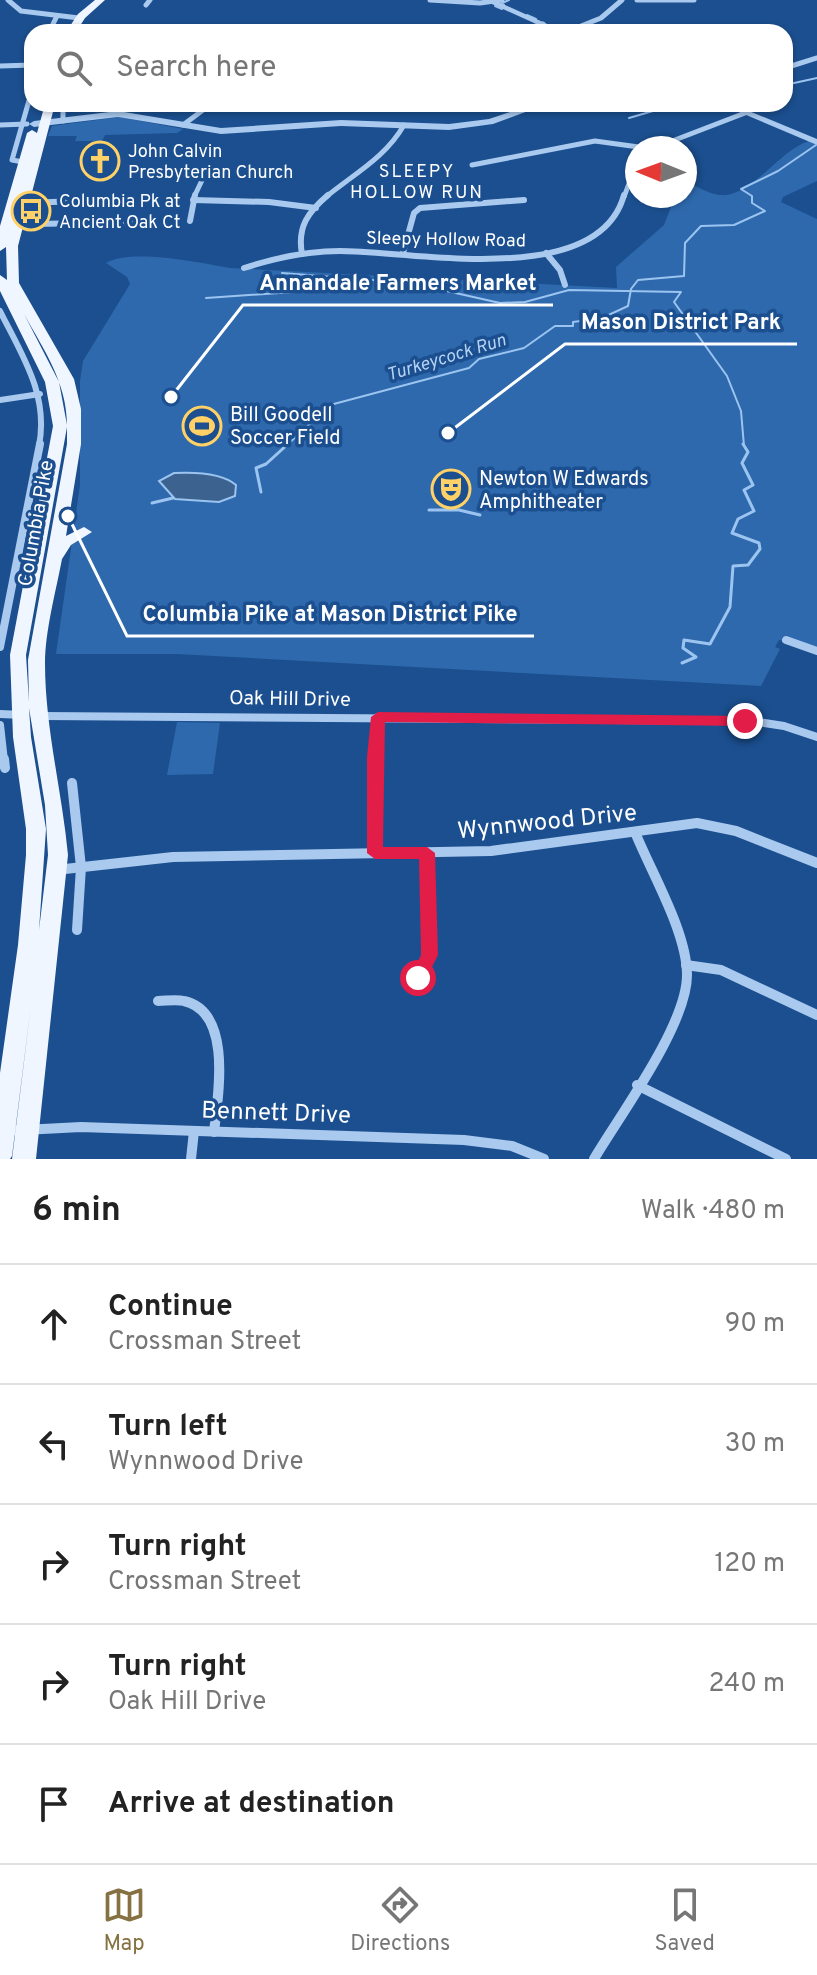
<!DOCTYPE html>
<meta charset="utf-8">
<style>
:root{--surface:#fff;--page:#f2f2f2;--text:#222;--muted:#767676;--line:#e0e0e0;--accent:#857141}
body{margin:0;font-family:Overpass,sans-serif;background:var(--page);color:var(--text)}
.compass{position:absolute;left:625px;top:136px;width:72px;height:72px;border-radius:50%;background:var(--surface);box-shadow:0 2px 6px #0004;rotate:271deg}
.stop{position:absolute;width:24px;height:24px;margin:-18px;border:6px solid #e11d48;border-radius:50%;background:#fff}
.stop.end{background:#e11d48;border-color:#fff;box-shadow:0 2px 8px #0008}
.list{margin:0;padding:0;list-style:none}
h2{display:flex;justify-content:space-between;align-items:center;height:104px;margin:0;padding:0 32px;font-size:34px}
h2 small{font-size:26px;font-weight:400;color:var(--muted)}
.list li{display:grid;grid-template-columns:52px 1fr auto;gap:24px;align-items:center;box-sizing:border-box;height:120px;padding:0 32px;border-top:2px solid var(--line)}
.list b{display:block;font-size:30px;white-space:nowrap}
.list p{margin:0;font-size:26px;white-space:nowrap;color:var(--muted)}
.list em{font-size:26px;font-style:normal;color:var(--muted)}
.icon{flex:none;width:44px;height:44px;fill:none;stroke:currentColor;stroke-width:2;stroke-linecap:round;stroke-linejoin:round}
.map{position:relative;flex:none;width:817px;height:1159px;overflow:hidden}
.search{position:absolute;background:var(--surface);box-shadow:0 2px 6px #0004;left:24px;right:24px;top:24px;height:88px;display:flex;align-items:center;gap:20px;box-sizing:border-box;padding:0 28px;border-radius:24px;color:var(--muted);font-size:30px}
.sheet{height:704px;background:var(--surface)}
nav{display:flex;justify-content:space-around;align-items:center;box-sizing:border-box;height:112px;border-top:2px solid var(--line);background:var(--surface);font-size:22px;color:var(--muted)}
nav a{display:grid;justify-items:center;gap:4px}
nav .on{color:var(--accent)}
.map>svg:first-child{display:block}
.green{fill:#2e69ad}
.water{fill:#3c6290;stroke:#9cc4f0;stroke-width:2}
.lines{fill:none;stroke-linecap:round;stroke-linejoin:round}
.stream-far1{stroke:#9cc4f0;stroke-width:2}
.stream{stroke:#9cc4f0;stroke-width:3}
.minor-far3{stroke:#a9c9ee;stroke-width:5}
.minor-far2{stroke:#a9c9ee;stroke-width:6}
.minor-far1{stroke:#a9c9ee;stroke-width:8}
.minor{stroke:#a9c9ee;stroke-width:10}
.tertiary{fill:#a9c9ee;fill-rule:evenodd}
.primary{fill:#f0f6ff;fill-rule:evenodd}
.route{fill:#e11d48}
.labels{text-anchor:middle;stroke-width:7;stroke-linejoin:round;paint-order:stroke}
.far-poi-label{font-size:18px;fill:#fff;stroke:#1b4f8f;text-anchor:start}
.far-neighbourhood-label{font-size:18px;letter-spacing:2px;fill:#fff;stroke:#1b4f8f}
.far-street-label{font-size:18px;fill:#fff;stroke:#1b4f8f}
.far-water-label{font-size:18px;font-style:italic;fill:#b5d3f5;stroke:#1b4f8f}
.poi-label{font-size:20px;fill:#fff;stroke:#1b4f8f;text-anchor:start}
.street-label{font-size:20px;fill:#fff;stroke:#1b4f8f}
.near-street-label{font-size:24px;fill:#fff;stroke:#1b4f8f}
.leader{fill:none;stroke:#fff;stroke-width:3}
.callout-dot{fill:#fff;stroke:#1b4f8f;stroke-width:3}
.callout-label{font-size:22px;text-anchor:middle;font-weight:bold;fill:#fff;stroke:#1b4f8f;stroke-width:7;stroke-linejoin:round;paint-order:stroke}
</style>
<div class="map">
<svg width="817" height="1159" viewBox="0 0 817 1159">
<rect width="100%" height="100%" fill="#1b4f8f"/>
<g class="green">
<path d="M119 117 183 129 177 133 105 135 102 141H75L77 136H48L52 126Z"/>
<path d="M809 141 817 145V181L783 197 781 202 817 219V647L779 640 775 647 780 649 761 686 177 654H56L80 485V381L83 361 130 284 127 277 106 263C132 248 201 263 230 268L617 288 616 267 664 225 675 196H685V183C698 185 707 194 720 195 751 198 779 150 809 141Z"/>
<path d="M177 722 220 723 213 774 167 775Z"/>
</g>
<path class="water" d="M174 473C193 472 221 472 236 485L235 496 219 502 175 499 159 481Z"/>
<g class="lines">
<g class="stream-far1">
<path d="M504 5 502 3 509 0"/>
<path d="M495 6 502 9"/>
<path d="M527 15 536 19"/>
<path d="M785 85 817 78"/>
<path d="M629 118 677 104"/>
<path d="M282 273 411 283 500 303 525 302 569 290 681 292 674 302 727 376 741 411 744 446"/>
<path d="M206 298 324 290"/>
<path d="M286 446 330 405 469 368 479 359 524 348 555 326H573V322L602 318 628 306 631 289 638 280 684 276 685 243 701 226 734 225 765 211 752 203V196L741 189 778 171 816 145"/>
</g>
<g class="stream">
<path d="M261 492 256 468 266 464 288 444"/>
<path d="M152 503 173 498"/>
<path d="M429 510H459L480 515"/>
<path d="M682 663 696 657 683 648 684 640 710 644 730 607 733 566 748 565 760 549 759 543 732 533 738 519 754 511 744 490 753 485 742 463 748 452 743 444"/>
</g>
<g class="minor-far3">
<path d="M8 0 21 11 79 18"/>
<path d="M430 0 480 3 502 0"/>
<path d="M637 0H694"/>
<path d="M146 5 150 0"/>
<path d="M182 30 241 32"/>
<path d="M49 32 57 16"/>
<path d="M516 32 543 24"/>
<path d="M566 32 601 18 622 0"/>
<path d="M0 66 32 65"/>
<path d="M785 68 817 58"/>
<path d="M63 104V121"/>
<path d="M0 125 27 124"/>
<path d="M183 125 211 104"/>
<path d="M654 148 745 113"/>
<path d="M23 162 12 160 32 90"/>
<path d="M472 165 595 141 646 148"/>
<path d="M194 197 205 174"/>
<path d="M326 197C354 174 386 157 404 125"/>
<path d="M624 197 637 162"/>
</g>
<g class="minor-far2">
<path d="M193 200 269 202 316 208"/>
<path d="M25 203 106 200"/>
<path d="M190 221 195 195"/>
<path d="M33 224 154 222"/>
<path d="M33 226 39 202"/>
<path d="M403 253 414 213 420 208 524 200"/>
<path d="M546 253 560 270 565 285"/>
<path d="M302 254C297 227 308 212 328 195"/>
<path d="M244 268C275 258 307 251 340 251 413 251 598 290 624 195"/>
<path d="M0 311C22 355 49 395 39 446"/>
<path d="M0 400 40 394"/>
</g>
<g class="minor-far1">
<path d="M786 640 817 651"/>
<path d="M0 647 40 444"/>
<path d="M0 714 23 715"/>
<path d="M41 716 751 721 784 726 817 737"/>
<path d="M0 725 4 761"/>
<path d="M374 761 378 717"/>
</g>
<g class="minor">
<path d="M4 759 5 768"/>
<path d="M374 759 375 853"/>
<path d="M72 783 81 867 77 930"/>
<path d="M56 870 173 857 491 851 697 823 736 831 817 863"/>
<path d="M686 965 721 970 817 1015"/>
<path d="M418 978 429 955 430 943 427 853"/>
<path d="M158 1001C166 1001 176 999 184 1001 233 1012 218 1096 214 1132"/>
<path d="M637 1085 786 1159"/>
<path d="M4 1131 81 1127 464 1140 512 1146 544 1159"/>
<path d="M191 1159 194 1131"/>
<path d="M594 1159C620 1115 687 1025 687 975 687 932 651 872 635 832"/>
</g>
<g class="tertiary">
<path d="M483 0H494L565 32H554Z"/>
<path d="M534 104H547L493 124 449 130 341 126 221 134 118 117 34 127 29 124 34 121 118 111 221 128 341 120 449 124 489 119Z"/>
<path d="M720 104H732L817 139V145Z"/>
</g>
<g class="primary">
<path d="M95 0H105L85 18 76 32H66L78 14Z"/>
<path d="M45 104H55L18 246 19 283 74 379 81 409V444L66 536 84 527 92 532 71 545 62 559C56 591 45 631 45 663 45 728 62 791 68 855L36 1159H12L31 1005 12 1156 10 1159H0V1073L18 945 26 855V829L13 737 10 655 53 426 45 382 0 291V275L7 280 6 247 0 251V226L27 133 32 130 37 133ZM24 314C44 350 67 383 67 425L59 382ZM67 427V444L28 660 29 702 26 655ZM29 708 45 805 48 855 39 930 46 829 31 737Z"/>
</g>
</g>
<path class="route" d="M378 712 745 716 752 721 745 726 385 722 383 847H427L435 853 438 955 424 983 418 985 410 978 421 955 419 859H375L367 853V757L371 717Z"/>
<defs>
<g id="church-ring" transform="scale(2)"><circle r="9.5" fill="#1b4f8f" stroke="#ffd166" stroke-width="1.5"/><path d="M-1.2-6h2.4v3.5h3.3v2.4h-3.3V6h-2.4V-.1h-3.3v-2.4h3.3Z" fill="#ffd166"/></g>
<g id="bus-ring" transform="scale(2)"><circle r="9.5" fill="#1b4f8f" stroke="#ffd166" stroke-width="1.5"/><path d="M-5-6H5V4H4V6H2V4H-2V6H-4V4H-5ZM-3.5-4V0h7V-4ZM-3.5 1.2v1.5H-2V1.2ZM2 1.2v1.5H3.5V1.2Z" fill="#ffd166"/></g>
<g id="stadium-ring" transform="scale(2)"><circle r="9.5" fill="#1b4f8f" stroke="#ffd166" stroke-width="1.5"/><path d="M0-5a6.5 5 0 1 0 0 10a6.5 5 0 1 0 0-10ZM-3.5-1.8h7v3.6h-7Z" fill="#ffd166"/></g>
<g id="theatre-ring" transform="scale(2)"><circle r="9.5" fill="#1b4f8f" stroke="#ffd166" stroke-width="1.5"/><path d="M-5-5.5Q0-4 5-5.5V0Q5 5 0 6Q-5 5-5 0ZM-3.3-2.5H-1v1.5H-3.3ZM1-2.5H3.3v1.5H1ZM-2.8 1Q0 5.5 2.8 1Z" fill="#ffd166"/></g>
</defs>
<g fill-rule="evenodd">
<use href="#church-ring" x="100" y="161"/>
<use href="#bus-ring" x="31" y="211"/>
<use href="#stadium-ring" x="202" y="426"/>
<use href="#theatre-ring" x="451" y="489"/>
</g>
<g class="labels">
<g class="far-poi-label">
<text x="128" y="157">John Calvin<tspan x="128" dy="21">Presbyterian Church</tspan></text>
<text x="59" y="207">Columbia Pk at<tspan x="59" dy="21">Ancient Oak Ct</tspan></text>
</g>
<g class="far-neighbourhood-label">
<text x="417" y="177">SLEEPY<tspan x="417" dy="21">HOLLOW RUN</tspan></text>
</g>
<g class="far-street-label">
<text transform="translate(446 239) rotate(1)" y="6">Sleepy Hollow Road</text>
</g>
<g class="far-water-label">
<text transform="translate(446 357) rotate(-17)" y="6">Turkeycock Run</text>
</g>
<g class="poi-label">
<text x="230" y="421">Bill Goodell<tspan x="230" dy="23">Soccer Field</tspan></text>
<text x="479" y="485">Newton W Edwards<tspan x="479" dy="23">Amphitheater</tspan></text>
</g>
<g class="street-label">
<text transform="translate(35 523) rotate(-80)" y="7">Columbia Pike</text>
<text transform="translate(290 698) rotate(1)" y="7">Oak Hill Drive</text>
</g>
<g class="near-street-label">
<text transform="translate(547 821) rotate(-6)" y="8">Wynnwood Drive</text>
<text transform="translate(276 1112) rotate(2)" y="8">Bennett Drive</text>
</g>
</g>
<path class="leader" d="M171 397L243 305H553M448 433L565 344H797M68 516L127 636H534"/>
<g class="callout-dot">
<circle cx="171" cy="397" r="8"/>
<circle cx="448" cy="433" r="8"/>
<circle cx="68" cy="516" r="8"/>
</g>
<g class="callout-label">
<text x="398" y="290">Annandale Farmers Market</text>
<text x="681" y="329">Mason District Park</text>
<text x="330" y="621">Columbia Pike at Mason District Pike</text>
</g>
</svg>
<svg class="compass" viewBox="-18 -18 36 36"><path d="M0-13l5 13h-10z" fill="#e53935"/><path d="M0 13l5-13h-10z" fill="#767676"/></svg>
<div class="stop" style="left:418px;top:978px"></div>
<div class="stop end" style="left:745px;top:721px"></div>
<div class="search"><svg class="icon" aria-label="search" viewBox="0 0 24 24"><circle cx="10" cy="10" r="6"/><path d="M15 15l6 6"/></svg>Search here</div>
</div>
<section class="sheet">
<h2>6 min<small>Walk · 480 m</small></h2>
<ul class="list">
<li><svg class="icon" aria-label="ahead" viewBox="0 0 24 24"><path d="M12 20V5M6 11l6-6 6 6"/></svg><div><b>Continue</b><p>Crossman Street</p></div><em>90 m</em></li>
<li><svg class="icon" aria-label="left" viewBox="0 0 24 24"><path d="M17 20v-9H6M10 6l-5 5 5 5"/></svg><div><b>Turn left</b><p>Wynnwood Drive</p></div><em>30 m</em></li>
<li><svg class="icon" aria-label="right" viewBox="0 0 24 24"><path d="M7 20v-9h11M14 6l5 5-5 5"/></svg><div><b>Turn right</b><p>Crossman Street</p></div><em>120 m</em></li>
<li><svg class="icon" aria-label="right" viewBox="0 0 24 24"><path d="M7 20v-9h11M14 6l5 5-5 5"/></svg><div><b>Turn right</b><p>Oak Hill Drive</p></div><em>240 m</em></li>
<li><svg class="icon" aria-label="arrive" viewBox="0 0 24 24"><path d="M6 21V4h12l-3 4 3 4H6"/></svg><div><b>Arrive at destination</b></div></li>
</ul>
</section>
<nav>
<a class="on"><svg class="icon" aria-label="map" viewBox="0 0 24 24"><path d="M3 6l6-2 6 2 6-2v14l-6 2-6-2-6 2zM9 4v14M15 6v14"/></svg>Map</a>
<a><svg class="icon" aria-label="directions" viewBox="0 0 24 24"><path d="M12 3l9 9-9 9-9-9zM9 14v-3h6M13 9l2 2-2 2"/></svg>Directions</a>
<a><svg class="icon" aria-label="saved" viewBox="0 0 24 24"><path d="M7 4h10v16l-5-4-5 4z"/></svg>Saved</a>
</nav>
